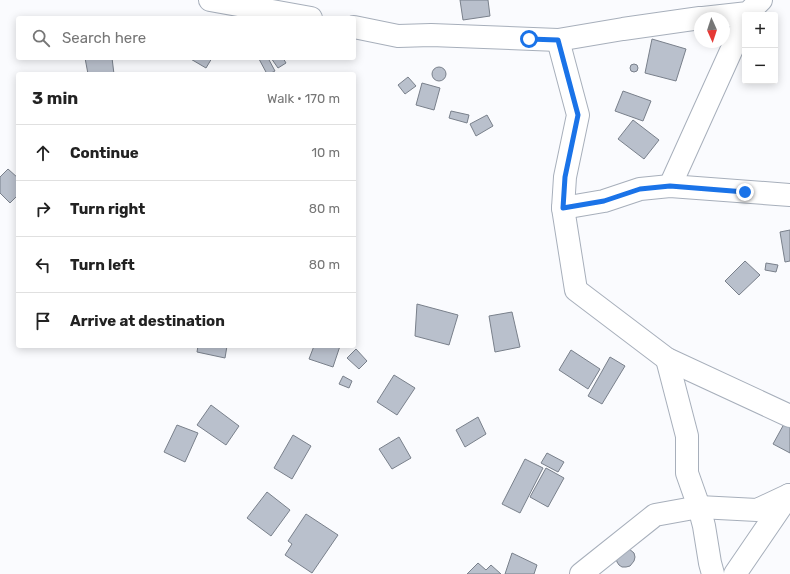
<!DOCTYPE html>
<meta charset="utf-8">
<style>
:root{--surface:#fff;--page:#f6f6f6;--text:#222;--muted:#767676;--line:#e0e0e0}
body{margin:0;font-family:Rubik,sans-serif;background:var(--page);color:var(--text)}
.controls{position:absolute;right:12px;top:12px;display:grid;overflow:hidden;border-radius:4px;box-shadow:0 2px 10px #0003}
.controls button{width:36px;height:36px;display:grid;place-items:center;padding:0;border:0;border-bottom:1px solid var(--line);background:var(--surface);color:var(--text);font:20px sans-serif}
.compass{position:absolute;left:694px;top:12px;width:36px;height:36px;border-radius:50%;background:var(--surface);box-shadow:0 2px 10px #0003;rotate:177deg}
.stop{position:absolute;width:12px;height:12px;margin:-9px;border:3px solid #1a73e8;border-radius:50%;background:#fff}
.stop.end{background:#1a73e8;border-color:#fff;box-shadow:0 1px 4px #0008}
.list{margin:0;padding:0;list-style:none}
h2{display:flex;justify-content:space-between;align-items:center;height:52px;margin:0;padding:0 16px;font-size:17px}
h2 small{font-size:13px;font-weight:400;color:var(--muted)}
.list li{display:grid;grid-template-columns:26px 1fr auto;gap:12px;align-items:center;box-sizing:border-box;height:56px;padding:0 16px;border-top:1px solid var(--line)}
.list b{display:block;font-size:15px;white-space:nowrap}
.list em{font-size:13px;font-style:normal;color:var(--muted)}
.icon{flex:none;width:22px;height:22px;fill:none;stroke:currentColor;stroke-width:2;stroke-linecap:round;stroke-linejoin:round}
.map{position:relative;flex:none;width:790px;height:574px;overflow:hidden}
.search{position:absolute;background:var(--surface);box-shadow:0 2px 10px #0003;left:16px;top:16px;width:340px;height:44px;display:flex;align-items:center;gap:10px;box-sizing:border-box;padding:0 14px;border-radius:4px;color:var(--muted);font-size:15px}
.panel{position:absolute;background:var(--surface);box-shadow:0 2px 10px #0003;left:16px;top:72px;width:340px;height:276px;border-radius:4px}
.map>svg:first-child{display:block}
.building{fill:#b9c0cc;stroke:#79808b}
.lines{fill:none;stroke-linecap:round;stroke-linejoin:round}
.minor-casing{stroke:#a7afbb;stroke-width:24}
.minor{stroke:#fff;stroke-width:22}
.route{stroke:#1a73e8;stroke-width:5}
</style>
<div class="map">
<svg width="790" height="574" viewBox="0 0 790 574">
<rect width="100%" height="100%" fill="#fafbfe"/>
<g class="building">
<path d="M460 0H488L490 16 463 20Z"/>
<path d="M652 39 686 49 676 81 645 73Z"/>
<path d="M85 58H112L114 74H88Z"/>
<path d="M189 58H212L206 68Z"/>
<path d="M261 58H268L275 71 269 74H267L259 59Z"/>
<path d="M271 58H283L286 63 278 68Z"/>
<circle cx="634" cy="68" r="4"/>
<circle cx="439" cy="74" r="7"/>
<path d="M408 77 416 86 405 94 398 85Z"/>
<path d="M422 83 440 88 434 110 416 105Z"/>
<path d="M623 91 651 101 643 121 615 111Z"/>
<path d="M451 111 469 115 467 123 449 118Z"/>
<path d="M487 115 493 126 476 136 470 124Z"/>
<path d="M633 120 659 140 644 159 618 139Z"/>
<path d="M8 169 18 178V195L10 203 0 193V177Z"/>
<path d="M790 230V261L785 262 780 232Z"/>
<path d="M745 261 760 275 739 295 725 281Z"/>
<path d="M766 263 778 265 776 272 765 270Z"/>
<path d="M417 304 458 315 449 345 415 336Z"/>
<path d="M512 312 520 347 495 352 489 316Z"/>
<path d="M198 346H227L225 358 197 352Z"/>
<path d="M314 346H340L333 367 309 359Z"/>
<path d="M356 349 367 361 359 369 347 358Z"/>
<path d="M571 350 600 369 588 389 559 370Z"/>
<path d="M610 357 625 366 602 404 588 396Z"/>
<path d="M394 375 415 388 397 415 377 402Z"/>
<path d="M343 376 352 381 349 388 339 384Z"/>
<path d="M211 405 239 426 226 445 197 425Z"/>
<path d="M478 417 486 434 465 447 456 430Z"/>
<path d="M784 424 790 427V453L773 444Z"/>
<path d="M177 425 198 433 185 462 164 452Z"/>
<path d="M293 435 311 446 292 479 274 468Z"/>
<path d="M399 437 411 458 392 469 379 449Z"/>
<path d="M547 453 564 462 558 472 541 463Z"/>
<path d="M525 459 543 468 520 513 502 504Z"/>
<path d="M546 468 564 478 548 507 530 497Z"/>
<path d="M267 492 290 510 271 536 247 518Z"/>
<path d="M306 514 338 535 312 573 285 555 292 544 288 541Z"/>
<path d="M628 548 634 553 635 557 634 561 630 566 626 567H622L619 565 617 562 616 558Z"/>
<path d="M512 553 537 565 534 574H505Z"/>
<path d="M478 563 486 570 491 565 501 574H467Z"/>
</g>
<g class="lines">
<g class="minor-casing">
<g id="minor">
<path d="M210 0 311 18"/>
<path d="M703 18 748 13 761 0"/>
<path d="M354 27 398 36 431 35 558 40 623 29 700 18"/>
<path d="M558 40 578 115 565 177 563 208 576 290 667 359 790 416"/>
<path d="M670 186 745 20"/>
<path d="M563 208 604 201 640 189 670 186 790 195"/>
<path d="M667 359 687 436V473L699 507 704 526 710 563 713 574"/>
<path d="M581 574 655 515 699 507 757 510 789 495"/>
<path d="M735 574 789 495"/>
</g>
</g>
<use href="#minor" class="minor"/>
</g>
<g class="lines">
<path class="route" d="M529 39 558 40 578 115 565 177 563 208 604 201 640 189 670 186 745 192"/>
</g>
</svg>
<div class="controls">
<button>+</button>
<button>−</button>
</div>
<svg class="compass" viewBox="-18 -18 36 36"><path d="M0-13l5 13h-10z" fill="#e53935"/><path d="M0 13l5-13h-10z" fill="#767676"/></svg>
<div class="stop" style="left:529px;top:39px"></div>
<div class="stop end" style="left:745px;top:192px"></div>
<div class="search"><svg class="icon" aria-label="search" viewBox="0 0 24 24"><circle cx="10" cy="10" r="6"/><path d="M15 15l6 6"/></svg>Search here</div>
<section class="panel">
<h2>3 min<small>Walk · 170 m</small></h2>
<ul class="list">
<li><svg class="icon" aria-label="ahead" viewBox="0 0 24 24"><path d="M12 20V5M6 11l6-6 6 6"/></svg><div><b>Continue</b></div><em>10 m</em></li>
<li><svg class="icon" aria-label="right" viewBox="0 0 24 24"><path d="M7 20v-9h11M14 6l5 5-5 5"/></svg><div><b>Turn right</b></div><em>80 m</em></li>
<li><svg class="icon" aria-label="left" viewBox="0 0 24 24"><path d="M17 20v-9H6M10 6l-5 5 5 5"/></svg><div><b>Turn left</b></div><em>80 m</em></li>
<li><svg class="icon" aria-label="arrive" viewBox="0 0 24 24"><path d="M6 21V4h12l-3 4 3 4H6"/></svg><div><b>Arrive at destination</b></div></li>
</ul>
</section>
</div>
